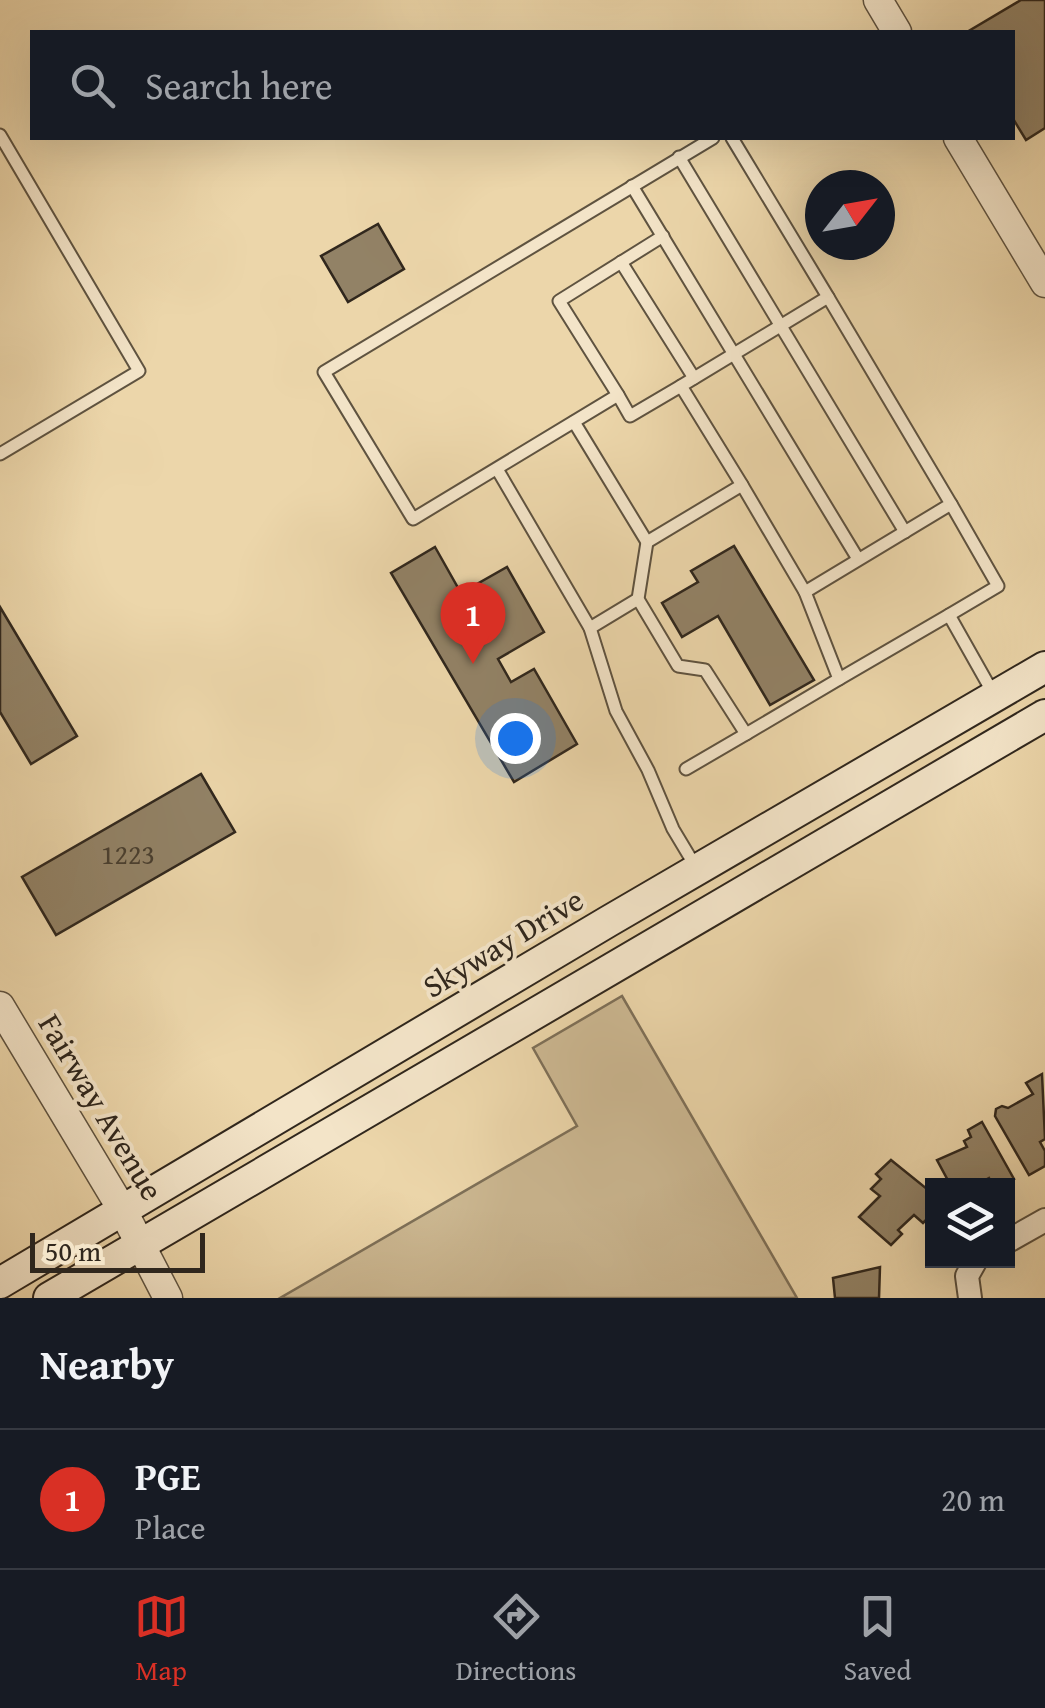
<!DOCTYPE html>
<style>
:root{--surface:#171b24;--page:#20242c;--text:#f1f3f6;--muted:#9ea1a6;--line:#363941;--accent:#d93025}
body{margin:0;font-family:"Gentium Book Plus",serif;background:var(--page);color:var(--text)}
.controls{position:absolute;right:30px;bottom:30px;display:grid;overflow:hidden;border-radius:0px;box-shadow:0 10px 40px #0002}
.controls button{width:90px;height:90px;display:grid;place-items:center;padding:0;border:0;border-bottom:2px solid var(--line);background:var(--surface);color:var(--text);font:50px sans-serif}
.compass{position:absolute;left:805px;top:170px;width:90px;height:90px;border-radius:50%;background:var(--surface);box-shadow:0 10px 40px #0002;rotate:59deg}
.scale{position:absolute;left:30px;bottom:25px;width:175px;box-sizing:border-box;padding-left:10px;border:5px solid #30271d;border-top:0;font-size:28px;line-height:35px;white-space:nowrap;color:#30271d;-webkit-text-stroke:8px #f3e4c8;paint-order:stroke}
.you{position:absolute;left:515px;top:738px;width:35px;height:35px;margin:-25px;border:8px solid #fff;border-radius:50%;background:#1a73e8;box-shadow:0 0 0 15px #1a73e833}
.badge{display:grid;place-items:center;width:65px;height:65px;border-radius:50%;background:var(--accent);color:#fff;font-size:32px;font-weight:700}
.pin{position:absolute;translate:-50% -82px;filter:drop-shadow(0 2px 5px #0008)}
.pin::after{content:'';position:absolute;top:52px;width:35px;height:30px;background:inherit;clip-path:polygon(0 0,100% 0,50% 100%)}
.list{margin:0;padding:0;list-style:none}
h2{display:flex;justify-content:space-between;align-items:center;height:130px;margin:0;padding:0 40px;font-size:42px}
h2 small{font-size:32px;font-weight:400;color:var(--muted)}
.list li{display:grid;grid-template-columns:65px 1fr auto;gap:30px;align-items:center;box-sizing:border-box;height:140px;padding:0 40px;border-top:2px solid var(--line)}
.list b{display:block;font-size:38px;white-space:nowrap}
.list p{margin:0;font-size:32px;white-space:nowrap;color:var(--muted)}
.list em{font-size:32px;font-style:normal;color:var(--muted)}
.icon{flex:none;width:55px;height:55px;fill:none;stroke:currentColor;stroke-width:2;stroke-linecap:round;stroke-linejoin:round}
.map{position:relative;flex:none;width:1045px;height:1298px;overflow:hidden}
.search{position:absolute;background:var(--surface);box-shadow:0 10px 40px #0002;left:30px;right:30px;top:30px;height:110px;display:flex;align-items:center;gap:25px;box-sizing:border-box;padding:0 35px;border-radius:0px;color:var(--muted);font-size:38px}
.sheet{height:270px;background:var(--surface)}
nav{display:flex;justify-content:space-around;align-items:center;box-sizing:border-box;height:140px;border-top:2px solid var(--line);background:var(--surface);font-size:28px;color:var(--muted)}
nav a{display:grid;justify-items:center;gap:5px}
nav .on{color:var(--accent)}
.map>svg:first-child{display:block}
.green{fill:#ccb892;stroke:#7e7058;stroke-width:2.5}
.building{fill:#928266;stroke:#30271d;stroke-width:2.5}
.lines{fill:none;stroke-linecap:round;stroke-linejoin:round}
.service-casing{stroke:#5f5340;stroke-width:15}
.minor-casing{stroke:#5f5340;stroke-width:26}
.tertiary-casing{stroke:#5f5340;stroke-width:31}
.secondary-casing{stroke:#30271d;stroke-width:34}
.service{stroke:#f3e4c8;stroke-width:11}
.minor{stroke:#f3e4c8;stroke-width:22}
.tertiary{stroke:#f3e4c8;stroke-width:28}
.secondary{stroke:#f3e4c8;stroke-width:30}
.labels{text-anchor:middle;stroke-width:8;stroke-linejoin:round;paint-order:stroke}
.number-label{font-size:28px;fill:#483e2f}
.street-label{font-size:32px;fill:#30271d;stroke:#f3e4c8}
</style>
<div class="map">
<svg width="1045" height="1298" viewBox="0 0 1045 1298">
<rect width="100%" height="100%" fill="#ecd6aa"/>
<filter id="stains"><feTurbulence type="fractalNoise" baseFrequency=".002" numOctaves="4"/><feColorMatrix values="0 0 0 0 .2 0 0 0 0 .09 0 0 0 0 .02 0 0 0 .5 -.17"/></filter>
<radialGradient id="worn" r=".72"><stop offset=".6" stop-color="#630" stop-opacity="0"/><stop offset="1" stop-color="#630" stop-opacity=".3"/></radialGradient>
<path class="green" d="M622 996 797 1298H280L577 1126 533 1048Z"/>
<g class="building">
<path d="M1021 0H1045V128L1026 140 1012 117V32H967Z"/>
<path d="M378 224 404 269 348 302 321 256Z"/>
<path d="M734 546 814 680 770 705 718 616 682 637 662 603 698 582 691 571Z"/>
<path d="M435 547 461 593 507 567 544 632 498 659 511 682 534 669 577 744 514 782 391 573Z"/>
<path d="M0 607 77 736 31 764 0 712Z"/>
<path d="M201 774 235 832 56 935 22 877Z"/>
<path d="M1042 1074 1045 1139 1040 1142 1045 1151V1166L1029 1175 995 1116 996 1109 1002 1106 1008 1108 1033 1094 1026 1083Z"/>
<path d="M982 1122 1014 1179 1002 1186H993L989 1178 975 1186H951L937 1160 967 1147 964 1141 971 1137 968 1130Z"/>
<path d="M891 1160 932 1193V1214L923 1223 914 1215 898 1230 902 1234 891 1245 859 1217 880 1196 871 1189 881 1179 876 1174Z"/>
<path d="M880 1267 879 1298H835L833 1278Z"/>
</g>
<g class="lines">
<g class="service-casing">
<g id="service">
<path d="M0 135 139 371 0 454"/>
<path d="M679 157 905 532"/>
<path d="M632 186 858 559"/>
<path d="M663 236 559 301 618 395 413 519 324 372 713 138"/>
<path d="M621 262 694 378"/>
<path d="M618 395 630 416 681 386"/>
<path d="M574 422 647 542 742 485 681 386 828 297 732 138"/>
<path d="M497 469 590 628 616 711 648 770 673 829 697 869"/>
<path d="M742 485 805 592 951 504 828 297"/>
<path d="M647 542 638 599 678 666 705 670 746 734 839 679 805 592"/>
<path d="M949 615 998 586 951 504"/>
<path d="M590 628 638 599"/>
<path d="M839 679 949 615 993 693"/>
<path d="M686 769 746 734"/>
</g>
</g>
<g class="minor-casing">
<g id="minor">
<path d="M1008 1241 1045 1220"/>
<path d="M970 1298 967 1276 976 1260"/>
</g>
</g>
<g class="tertiary-casing">
<g id="tertiary">
<path d="M878 0 897 32"/>
<path d="M958 138 1045 283"/>
<path d="M0 1006 123 1211 168 1298"/>
</g>
</g>
<g class="secondary-casing">
<g id="secondary">
<path d="M0 1283 609 921 1045 667"/>
<path d="M49 1298 1045 715"/>
</g>
</g>
<use href="#service" class="service"/>
<use href="#minor" class="minor"/>
<use href="#tertiary" class="tertiary"/>
<use href="#secondary" class="secondary"/>
</g>
<g class="labels">
<g class="number-label">
<text x="128" y="864">1223</text>
</g>
<g class="street-label">
<text transform="translate(503 943) rotate(-31)" y="11">Skyway Drive</text>
<text transform="translate(101 1107) rotate(59)" y="11">Fairway Avenue</text>
</g>
</g>
<rect width="100%" height="100%" filter="url(#stains)"/>
<rect width="100%" height="100%" fill="url(#worn)"/>
</svg>
<div class="controls">
<button><svg class="icon" aria-label="layers" viewBox="0 0 24 24"><path d="M12 4l9 5-9 5-9-5zM3 14l9 5 9-5"/></svg></button>
</div>
<svg class="compass" viewBox="-18 -18 36 36"><path d="M0-13l5 13h-10z" fill="#e53935"/><path d="M0 13l5-13h-10z" fill="#9ea1a6"/></svg>
<div class="scale">50 m</div>
<div class="you"></div>
<div class="pin badge" style="left:473px;top:664px">1</div>
<div class="search"><svg class="icon" aria-label="search" viewBox="0 0 24 24"><circle cx="10" cy="10" r="6"/><path d="M15 15l6 6"/></svg>Search here</div>
</div>
<section class="sheet">
<h2>Nearby<small></small></h2>
<ul class="list">
<li><span class="badge">1</span><div><b>PGE</b><p>Place</p></div><em>20 m</em></li>
</ul>
</section>
<nav>
<a class="on"><svg class="icon" aria-label="map" viewBox="0 0 24 24"><path d="M3 6l6-2 6 2 6-2v14l-6 2-6-2-6 2zM9 4v14M15 6v14"/></svg>Map</a>
<a><svg class="icon" aria-label="directions" viewBox="0 0 24 24"><path d="M12 3l9 9-9 9-9-9zM9 14v-3h6M13 9l2 2-2 2"/></svg>Directions</a>
<a><svg class="icon" aria-label="saved" viewBox="0 0 24 24"><path d="M7 4h10v16l-5-4-5 4z"/></svg>Saved</a>
</nav>
